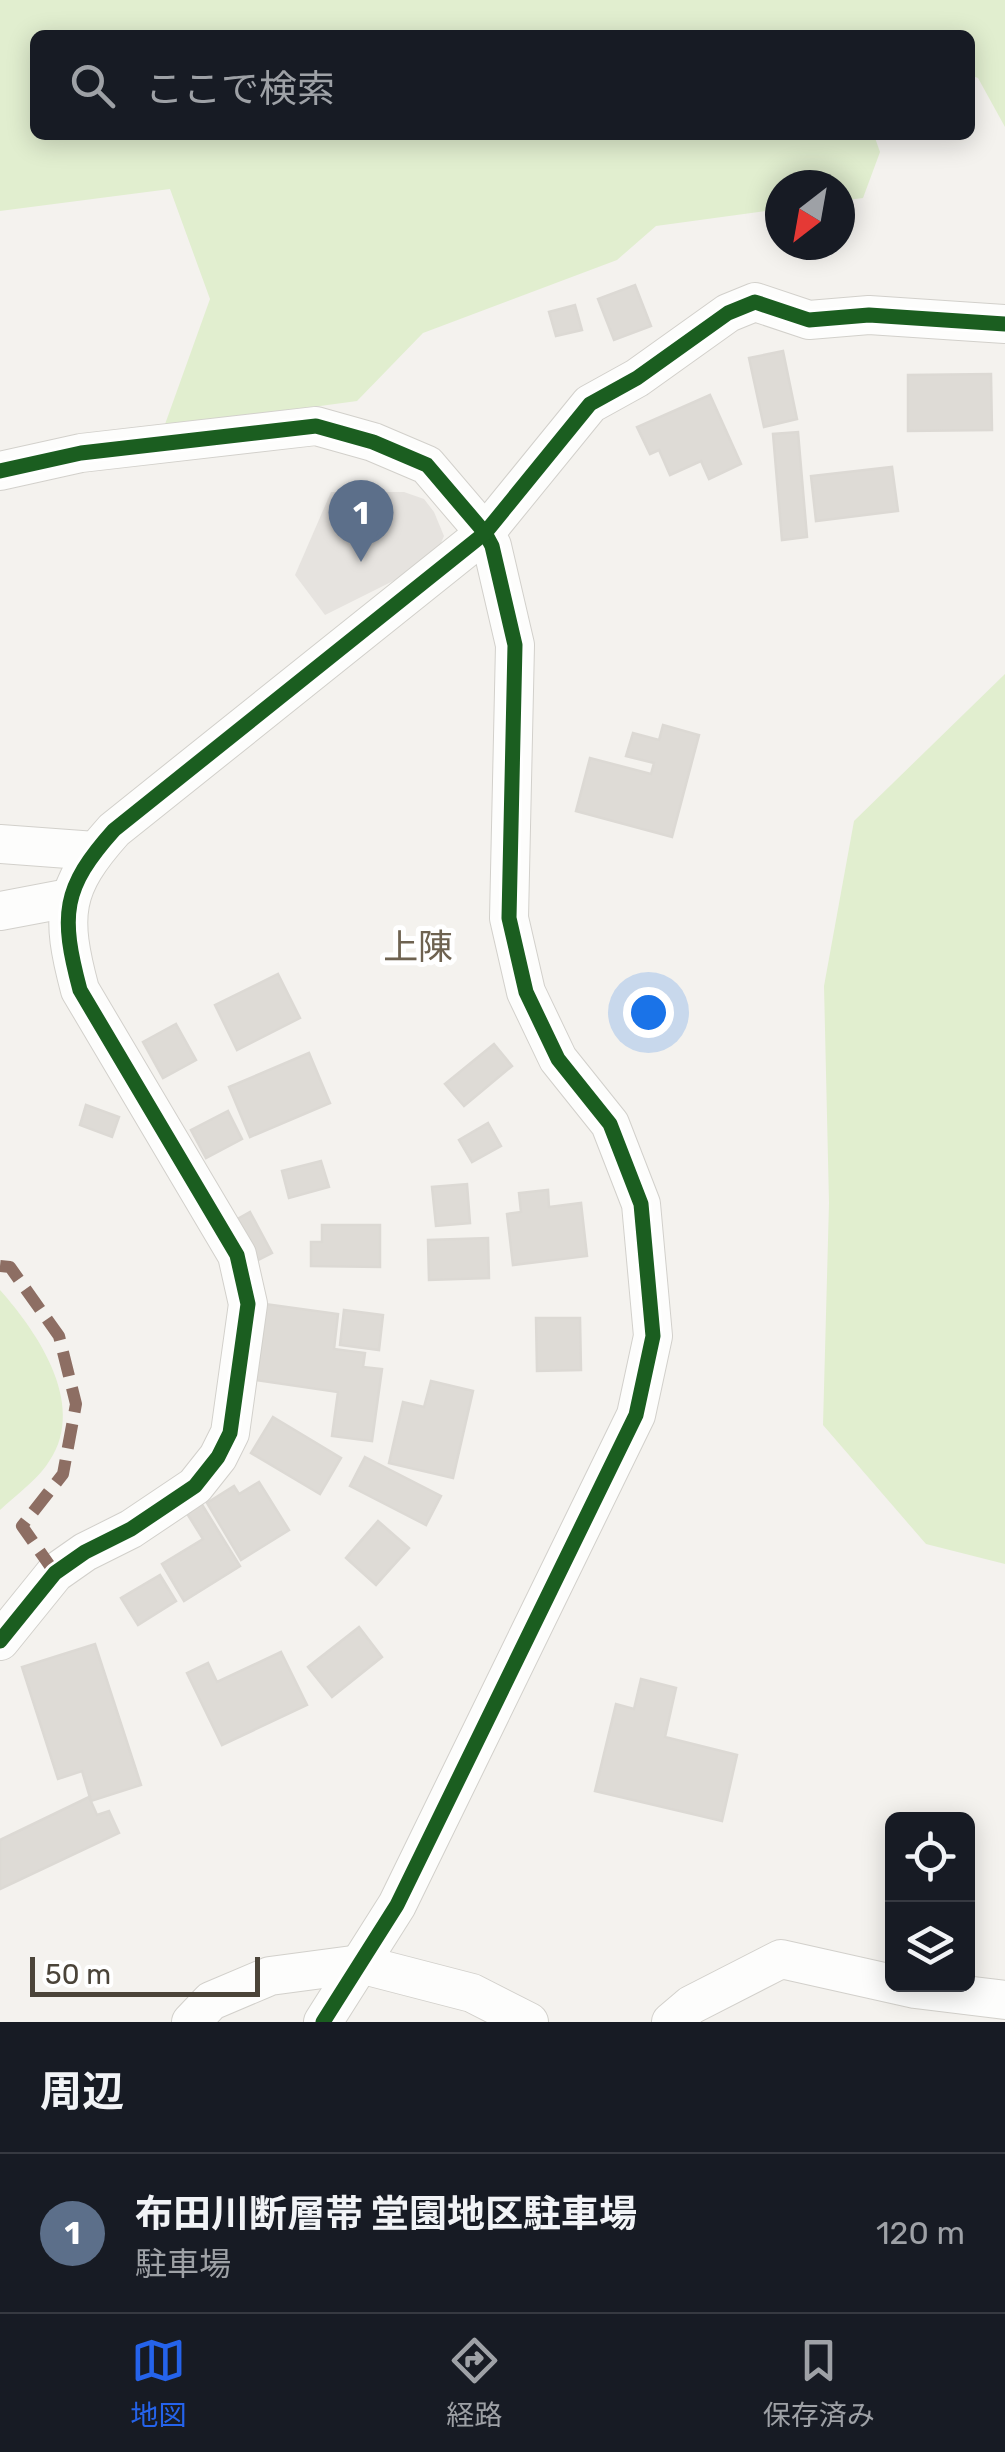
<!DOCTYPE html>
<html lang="ja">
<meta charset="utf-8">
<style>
:root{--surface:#171b24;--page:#20242c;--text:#f1f3f6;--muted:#9ea1a6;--line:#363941;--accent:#2563eb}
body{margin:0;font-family:Rubik,"Noto Sans JP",sans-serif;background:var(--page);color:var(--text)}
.controls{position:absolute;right:30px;bottom:30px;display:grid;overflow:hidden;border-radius:15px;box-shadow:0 5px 25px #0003}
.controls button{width:90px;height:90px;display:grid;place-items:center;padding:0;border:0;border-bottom:2px solid var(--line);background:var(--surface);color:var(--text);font:50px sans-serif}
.compass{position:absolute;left:765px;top:170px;width:90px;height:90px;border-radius:50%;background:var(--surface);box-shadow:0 5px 25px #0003;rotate:211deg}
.scale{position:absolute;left:30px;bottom:25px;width:230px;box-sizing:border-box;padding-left:10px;border:5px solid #4b4439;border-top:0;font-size:28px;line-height:35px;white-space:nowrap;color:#4b4439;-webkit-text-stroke:8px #fff;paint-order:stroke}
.you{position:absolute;left:648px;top:1012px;width:35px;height:35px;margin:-25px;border:8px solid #fff;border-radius:50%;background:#1a73e8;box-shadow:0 0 0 15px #1a73e833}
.badge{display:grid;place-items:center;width:65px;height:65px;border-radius:50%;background:var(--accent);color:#fff;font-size:32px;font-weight:700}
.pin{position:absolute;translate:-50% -82px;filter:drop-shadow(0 2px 5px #0008)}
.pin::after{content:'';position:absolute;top:52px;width:35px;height:30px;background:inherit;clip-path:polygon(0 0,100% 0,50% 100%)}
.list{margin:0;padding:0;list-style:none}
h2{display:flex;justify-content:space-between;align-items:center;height:130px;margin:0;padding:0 40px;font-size:42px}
h2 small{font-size:32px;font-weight:400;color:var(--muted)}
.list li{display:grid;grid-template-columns:65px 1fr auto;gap:30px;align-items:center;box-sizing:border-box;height:160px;padding:0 40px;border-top:2px solid var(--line)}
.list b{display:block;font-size:38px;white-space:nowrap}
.list p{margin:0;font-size:32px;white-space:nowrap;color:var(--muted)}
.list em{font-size:32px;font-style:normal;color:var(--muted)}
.icon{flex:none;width:55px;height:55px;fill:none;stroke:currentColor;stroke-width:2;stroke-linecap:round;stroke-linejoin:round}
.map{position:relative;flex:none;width:1005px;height:2022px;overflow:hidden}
.search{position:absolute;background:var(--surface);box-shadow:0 5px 25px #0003;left:30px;right:30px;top:30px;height:110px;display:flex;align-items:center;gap:25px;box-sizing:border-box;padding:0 35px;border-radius:15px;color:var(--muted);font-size:38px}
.sheet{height:290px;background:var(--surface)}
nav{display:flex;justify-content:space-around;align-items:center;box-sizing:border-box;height:140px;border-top:2px solid var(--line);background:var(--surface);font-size:28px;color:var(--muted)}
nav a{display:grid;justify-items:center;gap:5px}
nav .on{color:var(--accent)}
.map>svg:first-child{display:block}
.green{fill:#e1eecf}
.parking{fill:#e6e3df}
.building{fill:#dedbd6;stroke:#dcd9d4;stroke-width:2.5}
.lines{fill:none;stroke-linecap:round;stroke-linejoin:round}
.minor-casing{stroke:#d2d0cb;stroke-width:40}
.minor{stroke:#fdfdfc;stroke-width:38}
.quiet{stroke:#8d6e63;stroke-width:12;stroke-dasharray:25 12;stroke-linecap:butt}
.cycleway-casing{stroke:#fff;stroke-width:21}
.cycleway{stroke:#1b5e20;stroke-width:15}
.labels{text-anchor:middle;stroke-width:10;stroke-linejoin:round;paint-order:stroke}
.quarter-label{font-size:35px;fill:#6e6250;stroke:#fff}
</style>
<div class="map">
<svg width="1005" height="2022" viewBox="0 0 1005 2022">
<rect width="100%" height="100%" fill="#f4f2ee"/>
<g class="green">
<path d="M0 0H1005V127L978 78 970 75V35H35V135H874L880 152 863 198 840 201V185H780V209L656 226 617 260 423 333 357 401 164 427 210 299 170 189 0 211Z"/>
<path d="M1005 674V1564L926 1544 823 1425 829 1203 824 986 854 821Z"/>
<path d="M0 1290C39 1334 90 1409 46 1466 34 1482 15 1496 0 1510Z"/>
</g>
<path class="parking" d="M331 492H404L424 499 434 512 444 536 438 550 401 577 325 615 295 575Z"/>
<g class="building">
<path d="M635 285 651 326 614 340 598 299Z"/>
<path d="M575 305 582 330 556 336 549 312Z"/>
<path d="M783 351 797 419 764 427 749 358Z"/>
<path d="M991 374 992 430 908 431V375Z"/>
<path d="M710 395 741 464 709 479 701 461 670 475 659 450 650 454 637 427Z"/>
<path d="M798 432 807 537 782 540 773 434Z"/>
<path d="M892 467 898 511 816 521 811 476Z"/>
<path d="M663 725 699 735 672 837 576 811 590 758 651 774 654 763 626 756 633 733 659 740Z"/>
<path d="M278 974 300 1018 237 1050 215 1005Z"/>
<path d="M176 1024 196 1060 163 1078 143 1042Z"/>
<path d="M494 1044 512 1066 464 1106 445 1084Z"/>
<path d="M309 1053 330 1103 250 1137 229 1087Z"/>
<path d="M86 1105 119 1117 112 1137 80 1125Z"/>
<path d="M228 1111 242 1139 206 1158 191 1130Z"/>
<path d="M488 1123 501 1146 472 1162 459 1140Z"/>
<path d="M321 1161 329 1187 289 1198 282 1171Z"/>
<path d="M467 1184 470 1223 436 1226 432 1187Z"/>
<path d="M548 1190 549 1207 581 1203 587 1256 513 1265 507 1214 521 1212 519 1193Z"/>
<path d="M250 1212 272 1253 256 1261 234 1221Z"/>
<path d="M322 1225H380V1267L311 1266V1242H322Z"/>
<path d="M488 1238 489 1278 429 1280 428 1240Z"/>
<path d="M265 1304 338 1314 334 1349 365 1353 363 1367 382 1369 372 1441 332 1436 338 1392 255 1380Z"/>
<path d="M344 1310 383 1315 379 1350 340 1345Z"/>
<path d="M536 1318H580L581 1370 537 1371Z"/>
<path d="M431 1381 473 1391 453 1478 389 1463 403 1402 424 1407Z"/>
<path d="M273 1417 341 1458 320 1494 251 1453Z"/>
<path d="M365 1457 441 1496 426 1525 350 1486Z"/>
<path d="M259 1482 289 1530 241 1560 207 1503 234 1486 239 1494Z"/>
<path d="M201 1503 240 1566 184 1601 162 1564 203 1539 186 1512Z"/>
<path d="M378 1521 409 1548 376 1585 346 1558Z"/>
<path d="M160 1575 176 1601 138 1625 121 1598Z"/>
<path d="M359 1627 382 1657 332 1697 308 1667Z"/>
<path d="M95 1644 141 1785 91 1801 82 1771 58 1779 22 1667Z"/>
<path d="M281 1652 307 1705 222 1745 187 1673 208 1663 217 1682Z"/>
<path d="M641 1679 676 1688 665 1737 737 1755 722 1821 595 1791 616 1704 634 1709Z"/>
<path d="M89 1797 97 1815 109 1811 119 1833 0 1889V1840Z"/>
</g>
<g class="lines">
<g class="minor-casing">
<g id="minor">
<path d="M0 471 81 453 316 426 373 442 427 465 485 533 492 546 515 645 509 918 526 992 558 1059 610 1124 641 1204 653 1336 636 1415 397 1905 323 2022"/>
<path d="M0 844 95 851"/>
<path d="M0 911 69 898"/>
<path d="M0 1641 55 1573 85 1552 131 1529 195 1486 218 1457 230 1433 248 1304 237 1255 80 990C60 915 62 888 114 830L485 533 590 404 637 378 728 313 755 302 809 320 869 315 1005 324"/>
<path d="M191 2022 211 2001 270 1976 360 1964 472 1993 529 2022"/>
<path d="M671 2022 691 2005 781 1959 915 1989 1005 2000"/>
</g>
</g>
<use href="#minor" class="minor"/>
<path class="quiet" d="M0 1266 10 1267 59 1336 76 1404 63 1474 22 1526 55 1573"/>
<g class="cycleway-casing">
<g id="cycleway">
<path d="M0 471 81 453 316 426 373 442 427 465 485 533 492 546 515 645 509 918 526 992 558 1059 610 1124 641 1204 653 1336 636 1415 397 1905 323 2022"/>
<path d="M0 1641 55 1573 85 1552 131 1529 195 1486 218 1457 230 1433 248 1304 237 1255 80 990C60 915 62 888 114 830L485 533 590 404 637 378 728 313 755 302 809 320 869 315 1005 324"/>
</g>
</g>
<use href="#cycleway" class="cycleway"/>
</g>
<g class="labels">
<g class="quarter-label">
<text x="418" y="959">上陳</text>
</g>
</g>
</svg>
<div class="controls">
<button><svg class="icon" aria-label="locate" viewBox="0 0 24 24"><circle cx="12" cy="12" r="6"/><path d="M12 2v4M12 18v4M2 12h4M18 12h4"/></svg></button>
<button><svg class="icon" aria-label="layers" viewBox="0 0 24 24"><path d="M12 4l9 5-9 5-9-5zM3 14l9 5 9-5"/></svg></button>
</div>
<svg class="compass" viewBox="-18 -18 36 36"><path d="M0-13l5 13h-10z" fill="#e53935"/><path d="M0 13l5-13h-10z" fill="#9ea1a6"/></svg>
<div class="scale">50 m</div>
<div class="you"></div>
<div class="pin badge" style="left:361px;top:562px;background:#5c6f8a">1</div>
<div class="search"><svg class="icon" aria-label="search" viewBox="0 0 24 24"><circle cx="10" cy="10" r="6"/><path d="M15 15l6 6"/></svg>ここで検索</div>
</div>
<section class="sheet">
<h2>周辺<small></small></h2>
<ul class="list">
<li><span class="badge" style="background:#5c6f8a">1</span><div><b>布田川断層帯 堂園地区駐車場</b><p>駐車場</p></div><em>120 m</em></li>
</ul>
</section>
<nav>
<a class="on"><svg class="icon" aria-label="map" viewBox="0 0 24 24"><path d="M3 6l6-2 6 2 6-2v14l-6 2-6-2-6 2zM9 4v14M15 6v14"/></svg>地図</a>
<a><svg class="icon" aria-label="directions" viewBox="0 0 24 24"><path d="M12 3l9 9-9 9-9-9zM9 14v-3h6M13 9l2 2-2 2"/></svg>経路</a>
<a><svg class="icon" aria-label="saved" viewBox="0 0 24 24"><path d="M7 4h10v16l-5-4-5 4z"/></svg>保存済み</a>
</nav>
